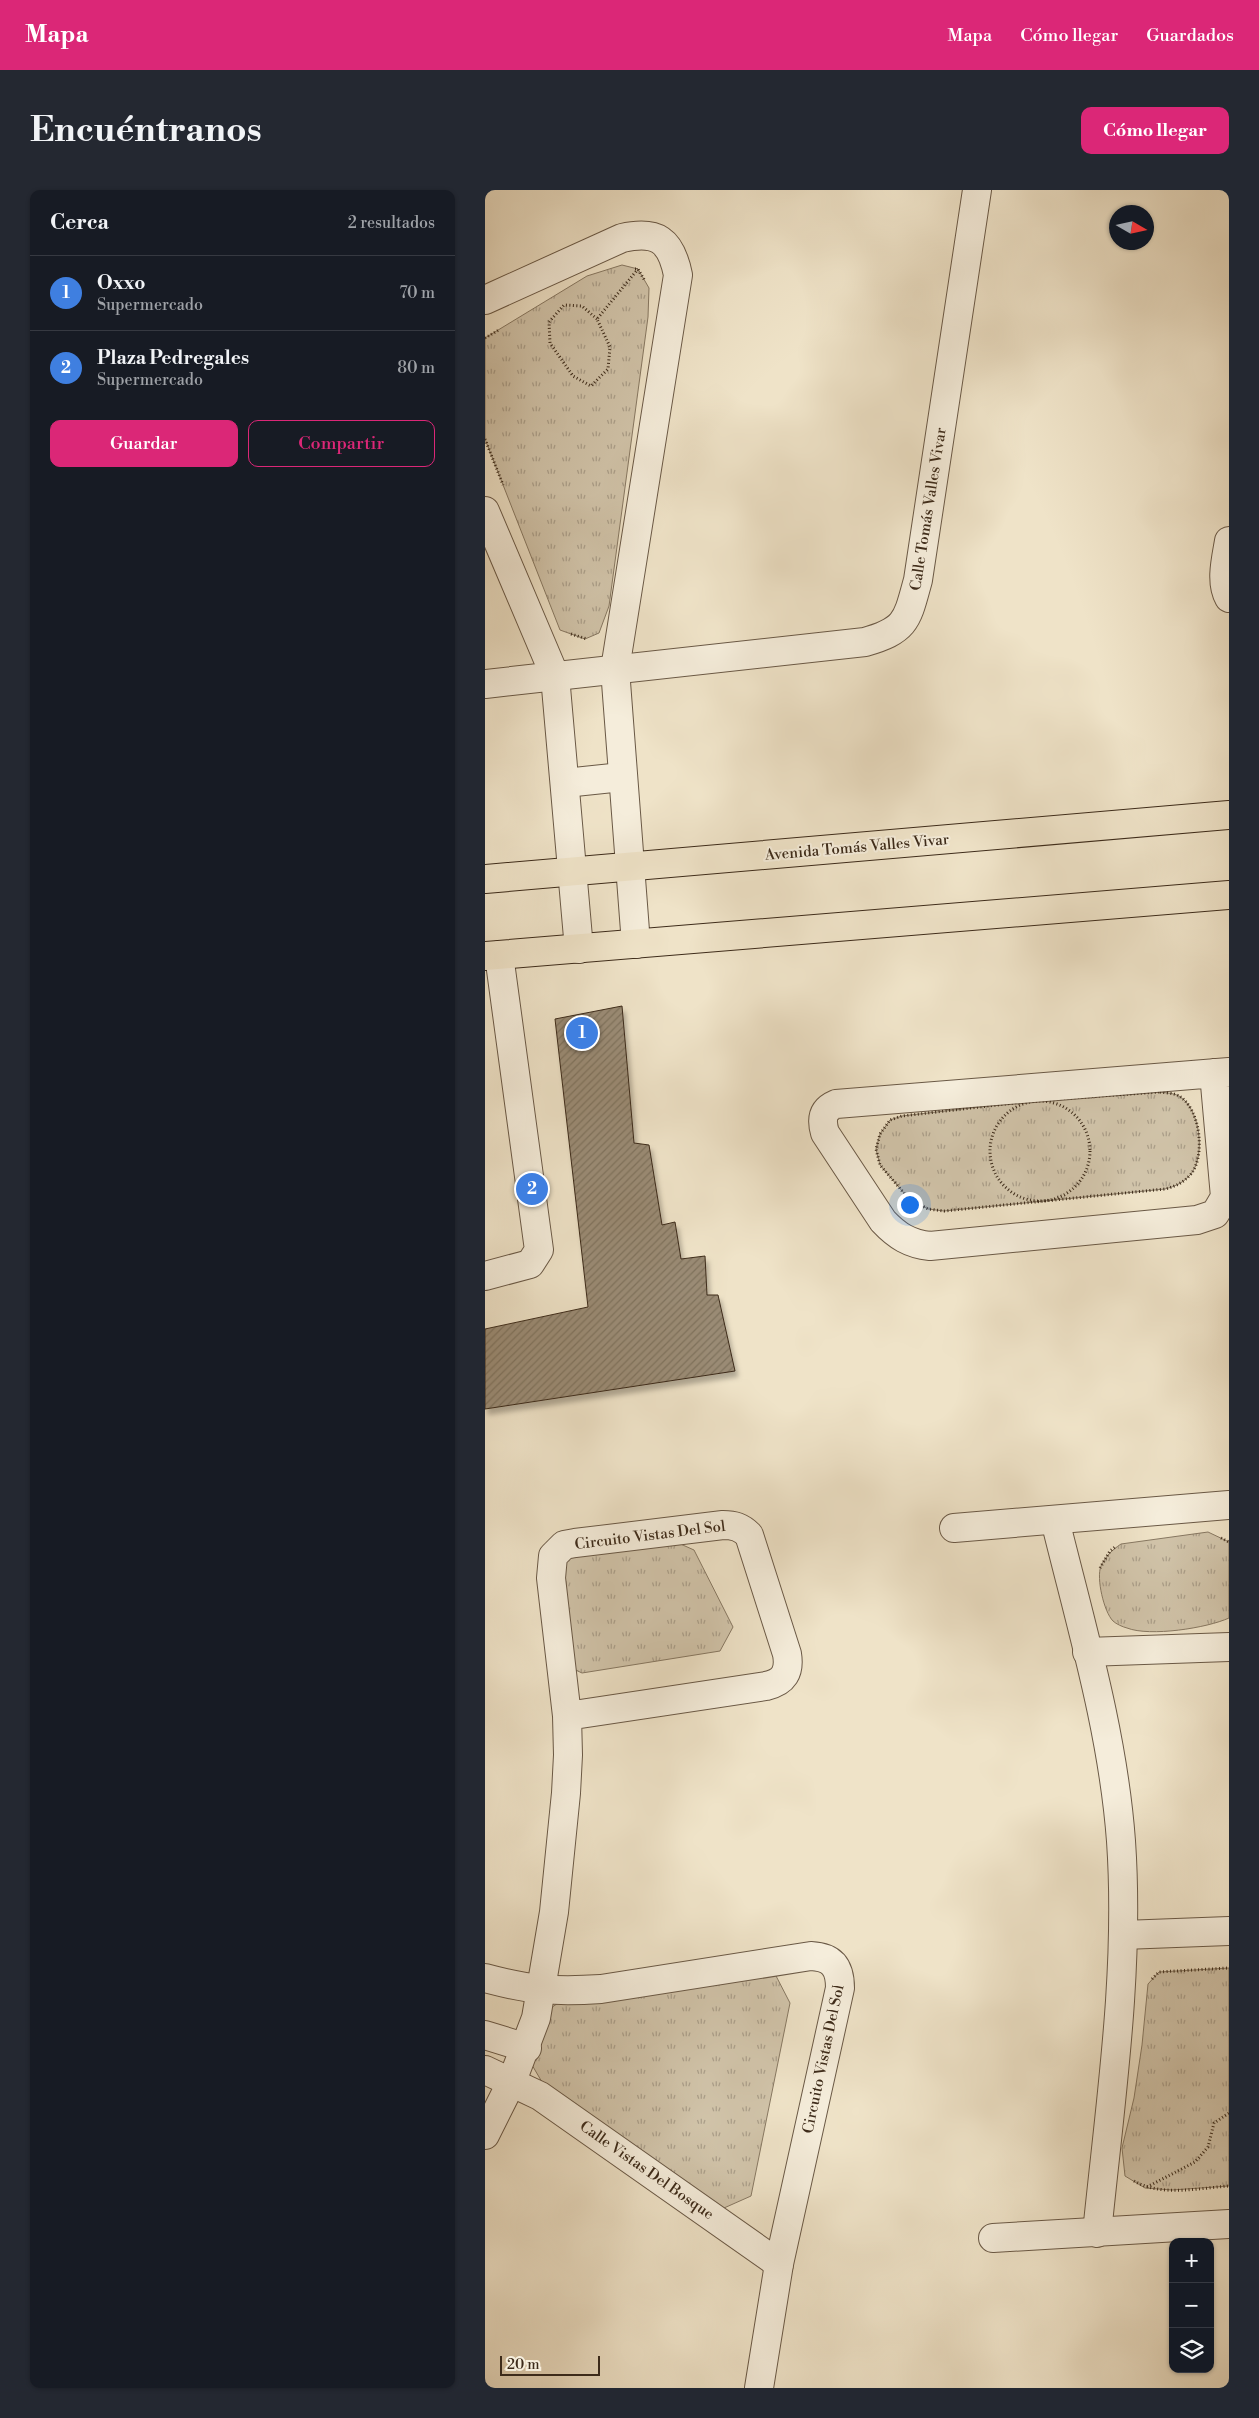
<!DOCTYPE html>
<html lang="es">
<meta charset="utf-8">
<style>
:root{--surface:#171b24;--page:#242831;--text:#f1f3f6;--muted:#9ea1a6;--line:#363941;--accent:#db2777}
body{margin:0;font-family:"Libre Bodoni",serif;background:var(--page);color:var(--text)}
.controls{position:absolute;right:15px;bottom:15px;display:grid;overflow:hidden;border-radius:10px;box-shadow:0 1px 4px #0004}
.controls button{width:45px;height:45px;display:grid;place-items:center;padding:0;border:0;border-bottom:1px solid var(--line);background:var(--surface);color:var(--text);font:25px sans-serif}
.compass{position:absolute;left:624px;top:15px;width:45px;height:45px;border-radius:50%;background:var(--surface);box-shadow:0 1px 4px #0004;rotate:99deg}
.scale{position:absolute;left:15px;bottom:12px;width:100px;box-sizing:border-box;padding-left:5px;border:2px solid #3d2b1a;border-top:0;font-size:14px;line-height:18px;white-space:nowrap;color:#3d2b1a;-webkit-text-stroke:4px #f5eddb;paint-order:stroke}
.you{position:absolute;left:424px;top:1014px;width:18px;height:18px;margin:-12px;border:4px solid #fff;border-radius:50%;background:#1a73e8;box-shadow:0 0 0 8px #1a73e833}
.badge{display:grid;place-items:center;width:32px;height:32px;border-radius:50%;background:var(--accent);color:#fff;font-size:16px;font-weight:700}
.pin{position:absolute;translate:-50% -50%;border:2px solid #fff;box-shadow:0 1px 5px #0006}
.list{margin:0;padding:0;list-style:none}
h2{display:flex;justify-content:space-between;align-items:center;height:65px;margin:0;padding:0 20px;font-size:21px}
h2 small{font-size:16px;font-weight:400;color:var(--muted)}
.list li{display:grid;grid-template-columns:32px 1fr auto;gap:15px;align-items:center;box-sizing:border-box;height:75px;padding:0 20px;border-top:1px solid var(--line)}
.list b{display:block;font-size:19px;white-space:nowrap}
.list p{margin:0;font-size:16px;white-space:nowrap;color:var(--muted)}
.list em{font-size:16px;font-style:normal;color:var(--muted)}
.actions{display:flex;gap:10px;padding:15px 20px}
.actions a{flex:1;padding:11px 0;border:1px solid var(--accent);border-radius:10px;text-align:center;font-size:18px;color:var(--accent)}
.actions .main{background:var(--accent);color:#fff}
.icon{flex:none;width:28px;height:28px;fill:none;stroke:currentColor;stroke-width:2;stroke-linecap:round;stroke-linejoin:round}
.map{position:relative;flex:none;width:744px;height:2198px;overflow:hidden;border-radius:10px}
header{display:flex;align-items:center;gap:30px;box-sizing:border-box;height:70px;padding:0 25px;background:var(--accent);color:#fff}
header strong{font-size:24px}
nav{display:flex;gap:28px;margin-inline-start:auto;font-size:18px}
.intro{display:flex;align-items:center;justify-content:space-between;box-sizing:border-box;height:120px;padding:0 30px}
h1{margin:0;font-size:35px}
.button{padding:12px 22px;border-radius:10px;background:var(--accent);color:#fff;font-size:18px;font-weight:700}
main{display:flex;gap:30px;padding:0 30px}
aside{flex:1;background:var(--surface);border-radius:10px;box-shadow:0 1px 4px #0004}
.map>svg:first-child{display:block}
.park{fill:url(#park-tufts);stroke:#877862}
.building{fill:url(#building-hatch);stroke:#3d2b1a;filter:url(#shadow)}
.lines{fill:none;stroke-linecap:round;stroke-linejoin:round}
.minor-casing{stroke:#6a5946;stroke-width:30}
.major-casing{stroke:#3d2b1a;stroke-width:30}
.path{stroke:#3d2b1a;stroke-width:3;stroke-dasharray:1 2.5;stroke-linecap:butt}
.minor{stroke:#f5eddb;stroke-width:28}
.major{stroke:#efe3c8;stroke-width:28}
.labels{text-anchor:middle;stroke-width:4;stroke-linejoin:round;paint-order:stroke}
.street-label{font-size:15px;fill:#3d2b1a;stroke:#f5eddb}
</style>
<header>
<strong>Mapa</strong>
<nav><a>Mapa</a><a>Cómo llegar</a><a>Guardados</a></nav>
</header>
<div class="intro"><h1>Encuéntranos</h1><a class="button">Cómo llegar</a></div>
<main>
<aside>
<h2>Cerca<small>2 resultados</small></h2>
<ul class="list">
<li><span class="badge" style="background:#3f7fe0">1</span><div><b>Oxxo</b><p>Supermercado</p></div><em>70 m</em></li>
<li><span class="badge" style="background:#3f7fe0">2</span><div><b>Plaza Pedregales</b><p>Supermercado</p></div><em>80 m</em></li>
</ul>
<div class="actions"><a class="main">Guardar</a><a>Compartir</a></div>
</aside>
<div class="map">
<svg width="744" height="2198" viewBox="0 0 744 2198">
<defs>
<pattern id="park-tufts" width="24" height="20" patternUnits="userSpaceOnUse" patternTransform="scale(1.25)"><rect width="24" height="20" fill="#d1c4aa"/><path d="M3 7l-1-3M5 7V3M7 7l1-3M15 17l-1-3M17 17v-4M19 17l1-3" fill="none" stroke="#ab9f8a"/></pattern>
<pattern id="building-hatch" width="6" height="6" patternUnits="userSpaceOnUse" patternTransform="scale(1.25)"><rect width="6" height="6" fill="#9a8b74"/><path d="M-1 1l2-2M0 6l6-6M5 7l2-2" fill="none" stroke="#7f725e"/></pattern>
<filter id="shadow"><feDropShadow dx="3" dy="5.5" stdDeviation="2.5" flood-color="#0004"/></filter>
</defs>
<rect width="100%" height="100%" fill="#efe3c8"/>
<filter id="stains"><feTurbulence type="fractalNoise" baseFrequency=".004" numOctaves="4"/><feColorMatrix values="0 0 0 0 .2 0 0 0 0 .09 0 0 0 0 .02 0 0 0 .5 -.17"/></filter>
<radialGradient id="worn" r=".72"><stop offset=".6" stop-color="#630" stop-opacity="0"/><stop offset="1" stop-color="#630" stop-opacity=".3"/></radialGradient>
<g class="park">
<path d="M137 75 153 79 164 98 163 127 124 416 114 443 100 449 75 440 0 249V148L102 86Z"/>
<path d="M675 902C681 903 689 903 694 906 715 918 721 965 706 984 698 993 691 996 680 999L459 1021 443 1019 424 1009 395 975 391 959 395 944 405 930 417 926 555 910Z"/>
<path d="M723 1342 744 1352V1428C722 1438 665 1447 642 1438 638 1437 631 1434 628 1431 619 1422 611 1388 616 1376 621 1366 627 1360 636 1354Z"/>
<path d="M191 1352 209 1360 248 1437 235 1461 97 1483 82 1476 77 1369Z"/>
<path d="M744 1778V1996L687 2000 660 1998 640 1986 637 1958 649 1908 657 1855 663 1794 674 1782Z"/>
<path d="M289 1782 305 1813 266 2006 230 2022 57 1892 47 1875 63 1820 79 1809Z"/>
</g>
<path class="building" d="M137 816 149 953 164 955 177 1035 190 1032 196 1069 220 1066 222 1105H233L250 1181 0 1219V1139L103 1117 70 829Z"/>
<g class="lines">
<g class="minor-casing">
<g id="minor">
<path d="M0 110 137 48C172 40 186 50 193 85L130 479 151 754"/>
<path d="M0 321 70 486 94 759"/>
<path d="M744 351C741 369 735 392 744 408"/>
<path d="M0 494 380 452C422 440 422 430 433 390L492 0"/>
<path d="M80 593 137 587"/>
<path d="M729 883 740 1007 730 1024 712 1030 445 1056C425 1054 412 1046 398 1031L340 943C336 929 337 920 351 914L744 882"/>
<path d="M0 1086 45 1074 54 1060 14 765"/>
<path d="M570 1330C596 1436 628 1542 636 1651 645 1782 625 1913 612 2043"/>
<path d="M469 1338 744 1315"/>
<path d="M602 1462 744 1457"/>
<path d="M638 1745 744 1741"/>
<path d="M0 1788C44 1800 70 1802 116 1799L326 1766C347 1767 355 1777 355 1798L294 2074 274 2198"/>
<path d="M0 1845 42 1858"/>
<path d="M0 1880 55 1906 294 2074"/>
<path d="M0 1945 27 1891 51 1828 69 1722 81 1603 83 1565 82 1526 66 1388 68 1366 79 1355 90 1353 238 1335C249 1335 256 1337 264 1345L302 1464C305 1482 299 1492 281 1496L82 1526"/>
<path d="M508 2048 744 2034"/>
</g>
</g>
<g class="major-casing">
<g id="major">
<path d="M0 689 744 625"/>
<path d="M0 766 744 705"/>
</g>
</g>
<g class="path">
<path d="M150 79H153L160 91"/>
<path d="M112 129 97 116 79 115 64 132 65 153 88 186 106 196 123 179 125 157 112 129 153 79"/>
<path d="M0 148 14 140"/>
<path d="M0 249 18 295"/>
<path d="M86 444 102 449"/>
<path d="M675 902C681 903 689 903 694 906 715 918 721 965 706 984 698 993 691 996 680 999L459 1021 443 1019 424 1009 395 975 391 959 395 944 405 930 417 926 555 910Z"/>
<circle cx="555" cy="961" r="50"/>
<path d="M736 1348 744 1352"/>
<path d="M615 1378 625 1361 630 1357"/>
<path d="M667 1789 674 1782 744 1778"/>
<path d="M649 1991C677 2007 714 1998 744 1996"/>
<path d="M662 1997 710 1972 723 1957 729 1933 744 1923"/>
</g>
<use href="#minor" class="minor"/>
<use href="#major" class="major"/>
</g>
<g class="labels">
<g class="street-label">
<text transform="translate(443 319) rotate(-81)" y="5">Calle Tomás Valles Vivar</text>
<text transform="translate(372 657) rotate(-5)" y="5">Avenida Tomás Valles Vivar</text>
<text transform="translate(165 1345) rotate(-7)" y="5">Circuito Vistas Del Sol</text>
<text transform="translate(338 1869) rotate(-78)" y="5">Circuito Vistas Del Sol</text>
<text transform="translate(162 1980) rotate(35)" y="5">Calle Vistas Del Bosque</text>
</g>
</g>
<rect width="100%" height="100%" filter="url(#stains)"/>
<rect width="100%" height="100%" fill="url(#worn)"/>
</svg>
<div class="controls">
<button>+</button>
<button>−</button>
<button><svg class="icon" aria-label="layers" viewBox="0 0 24 24"><path d="M12 4l9 5-9 5-9-5zM3 14l9 5 9-5"/></svg></button>
</div>
<svg class="compass" viewBox="-18 -18 36 36"><path d="M0-13l5 13h-10z" fill="#e53935"/><path d="M0 13l5-13h-10z" fill="#9ea1a6"/></svg>
<div class="scale">20 m</div>
<div class="you"></div>
<div class="pin badge" style="left:97px;top:843px;background:#3f7fe0">1</div>
<div class="pin badge" style="left:47px;top:999px;background:#3f7fe0">2</div>
</div>
</main>
